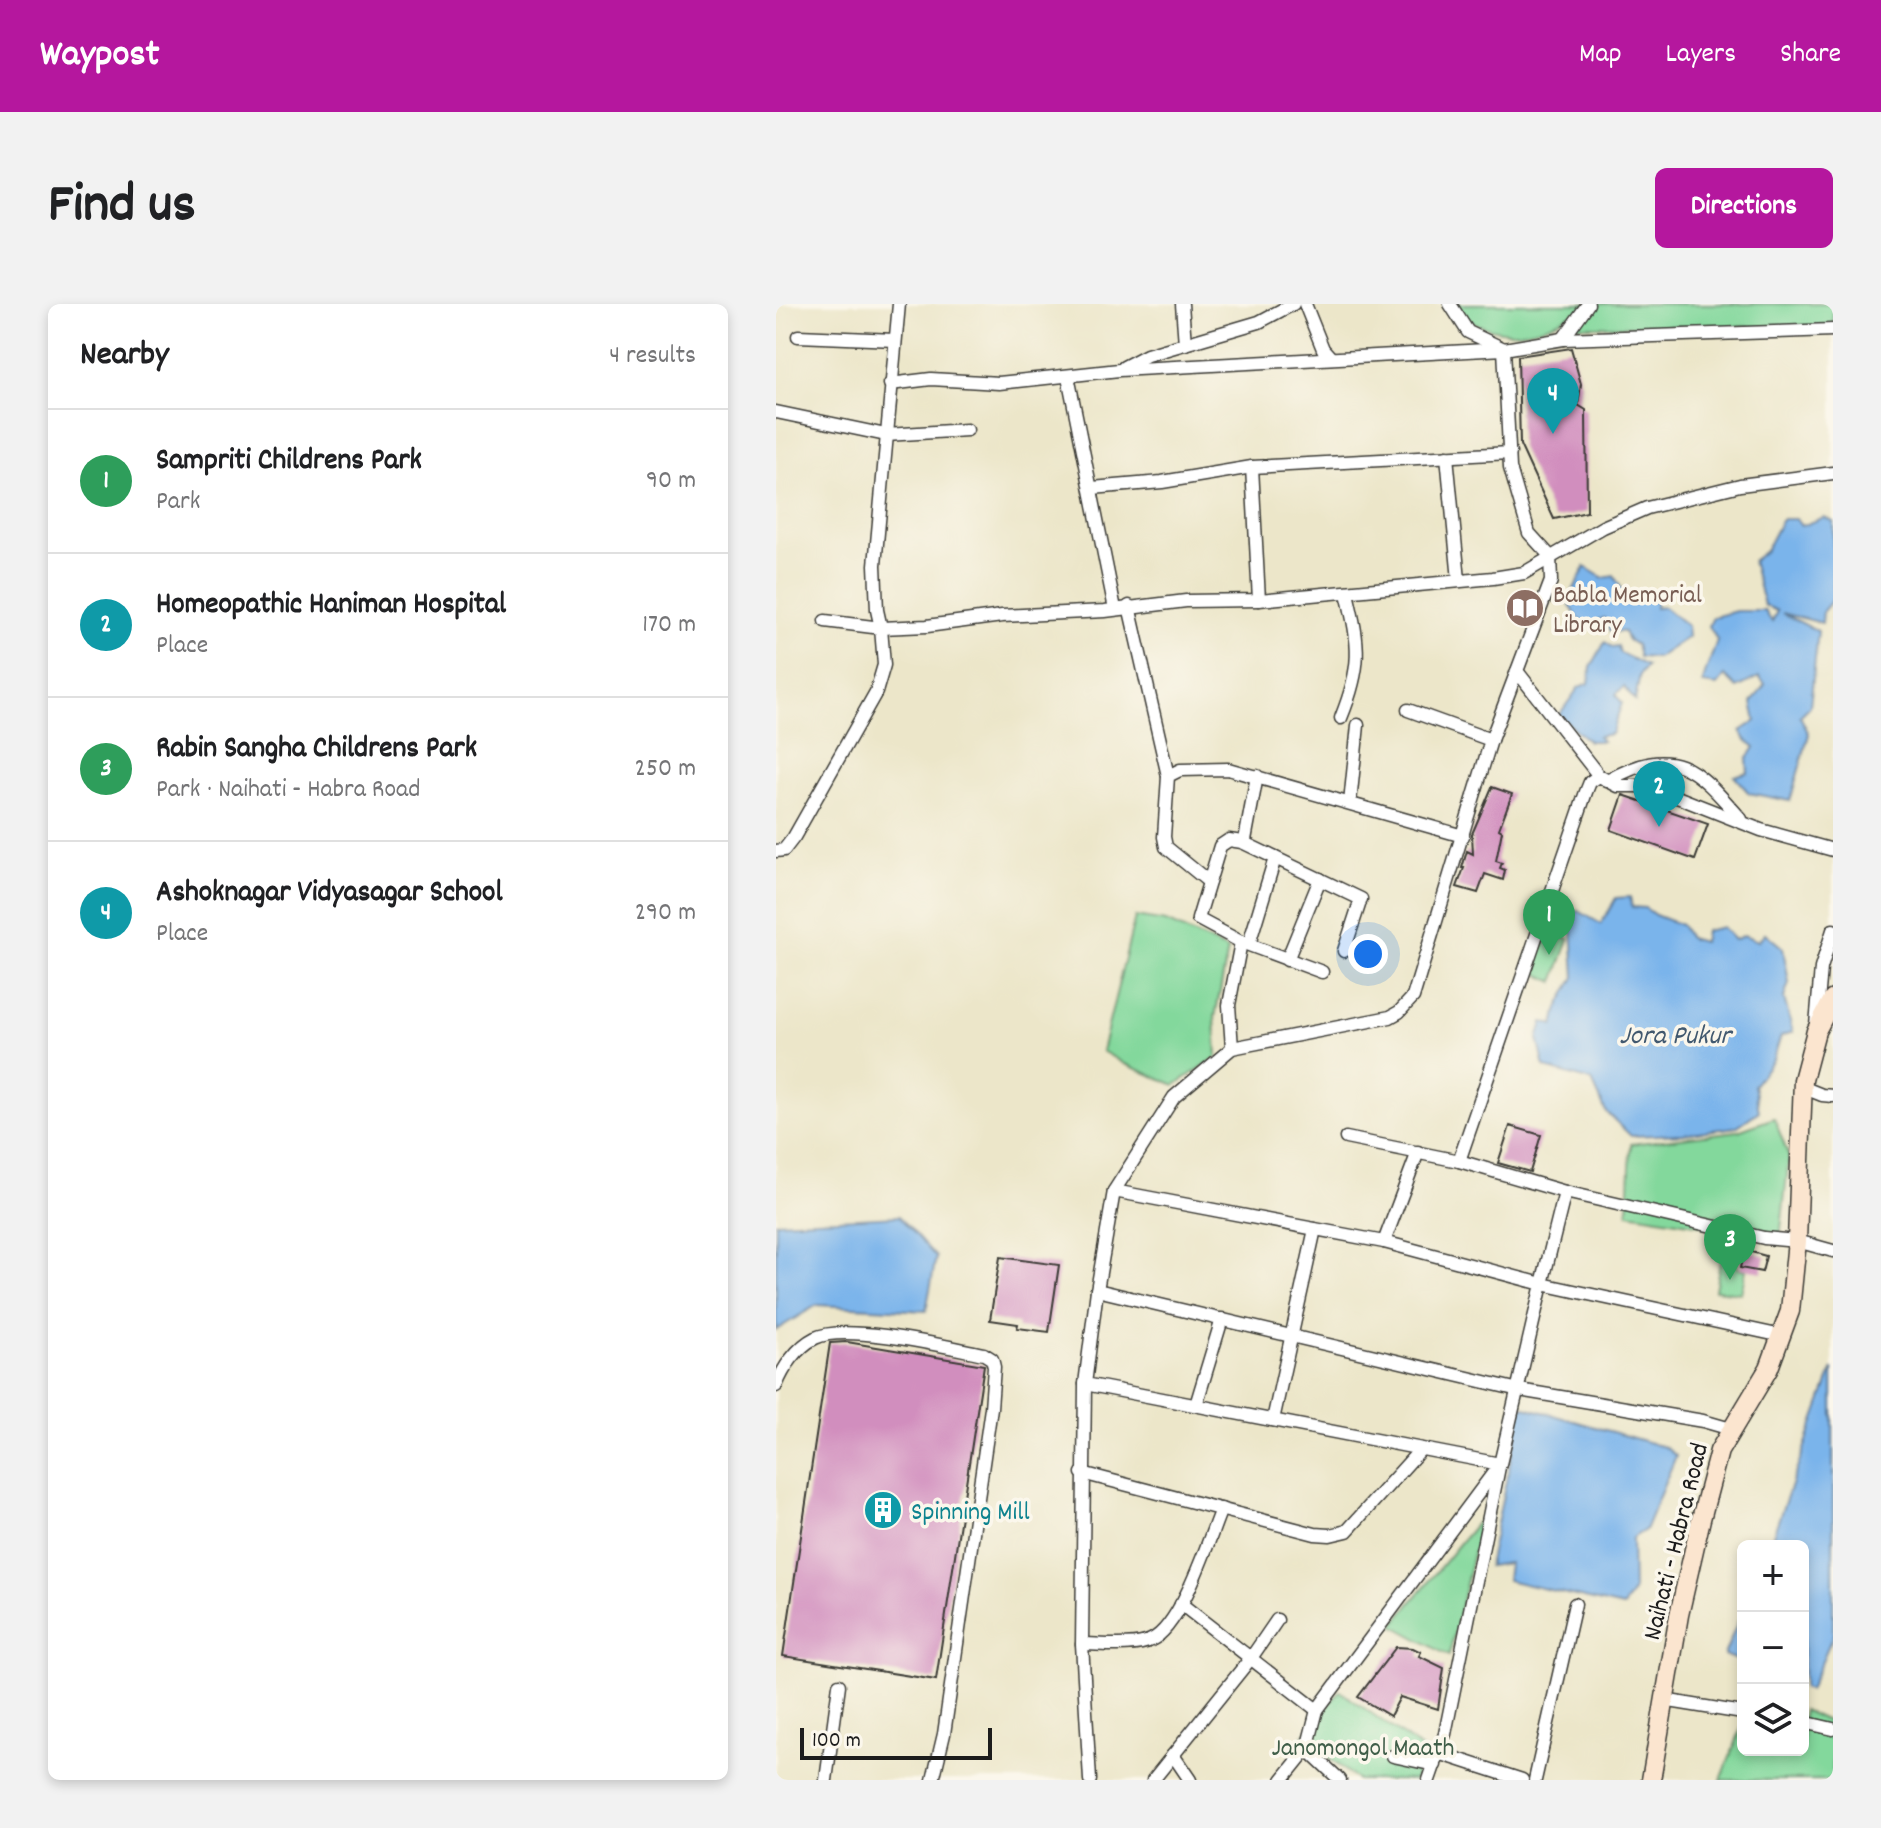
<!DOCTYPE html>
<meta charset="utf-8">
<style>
:root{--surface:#fff;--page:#f2f2f2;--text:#202124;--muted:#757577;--line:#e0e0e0;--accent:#b5179e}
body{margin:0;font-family:Dekko,sans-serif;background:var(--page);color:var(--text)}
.controls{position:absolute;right:24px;bottom:24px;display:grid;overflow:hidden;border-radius:12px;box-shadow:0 4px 12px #0003}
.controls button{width:72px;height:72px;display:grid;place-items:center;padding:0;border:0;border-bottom:2px solid var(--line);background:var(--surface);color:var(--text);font:40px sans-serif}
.scale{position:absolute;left:24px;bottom:20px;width:192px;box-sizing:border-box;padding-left:8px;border:4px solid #1c1c1c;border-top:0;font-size:22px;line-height:28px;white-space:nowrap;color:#1c1c1c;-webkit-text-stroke:6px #fbf7ec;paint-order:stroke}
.you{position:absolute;left:592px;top:650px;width:28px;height:28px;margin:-20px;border:6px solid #fff;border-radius:50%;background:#1a73e8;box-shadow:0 0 0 12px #1a73e833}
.badge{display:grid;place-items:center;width:52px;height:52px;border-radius:50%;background:var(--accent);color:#fff;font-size:26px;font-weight:700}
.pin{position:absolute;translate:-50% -66px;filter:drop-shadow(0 2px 4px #0008)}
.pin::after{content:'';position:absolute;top:42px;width:28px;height:24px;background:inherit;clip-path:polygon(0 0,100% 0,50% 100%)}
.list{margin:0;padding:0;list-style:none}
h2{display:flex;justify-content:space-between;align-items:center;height:104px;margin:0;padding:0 32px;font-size:34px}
h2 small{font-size:26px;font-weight:400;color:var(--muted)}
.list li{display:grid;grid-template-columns:52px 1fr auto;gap:24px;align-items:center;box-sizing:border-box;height:144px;padding:0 32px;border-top:2px solid var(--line)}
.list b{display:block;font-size:30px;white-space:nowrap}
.list p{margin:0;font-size:26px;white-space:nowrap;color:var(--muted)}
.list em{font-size:26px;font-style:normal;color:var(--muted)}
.icon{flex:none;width:44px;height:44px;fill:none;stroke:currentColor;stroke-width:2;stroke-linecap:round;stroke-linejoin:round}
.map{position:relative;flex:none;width:1057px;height:1476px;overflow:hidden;border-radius:12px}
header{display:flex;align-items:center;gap:48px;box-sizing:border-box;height:112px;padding:0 40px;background:var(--accent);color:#fff}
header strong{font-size:38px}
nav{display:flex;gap:44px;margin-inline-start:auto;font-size:28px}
.intro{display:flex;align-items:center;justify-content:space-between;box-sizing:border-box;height:192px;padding:0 48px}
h1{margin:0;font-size:56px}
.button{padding:20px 36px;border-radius:12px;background:var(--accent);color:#fff;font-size:28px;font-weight:700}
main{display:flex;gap:48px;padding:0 48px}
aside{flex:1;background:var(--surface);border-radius:12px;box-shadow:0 4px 12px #0003}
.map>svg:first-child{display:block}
.green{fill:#83d89c;stroke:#507a5c;stroke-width:2}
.water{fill:#7ab4eb;stroke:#4b6884;stroke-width:2}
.building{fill:#d18ebe}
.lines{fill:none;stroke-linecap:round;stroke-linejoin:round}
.minor-casing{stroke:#3b3a36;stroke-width:15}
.secondary-casing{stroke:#3b3a36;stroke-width:21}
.minor{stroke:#fff;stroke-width:12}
.secondary{stroke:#fbe5cf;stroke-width:18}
.labels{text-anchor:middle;stroke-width:7;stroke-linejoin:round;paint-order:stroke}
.education-label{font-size:26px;fill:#785e54;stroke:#fbf7ec;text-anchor:start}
.culture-label{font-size:26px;fill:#0d838f;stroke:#fbf7ec;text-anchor:start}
.street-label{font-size:26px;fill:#1c1c1c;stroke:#fbf7ec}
.park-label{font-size:26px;fill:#405e49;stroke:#fbf7ec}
.water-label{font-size:28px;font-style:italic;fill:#42596f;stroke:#fbf7ec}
</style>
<header>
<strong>Waypost</strong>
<nav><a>Map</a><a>Layers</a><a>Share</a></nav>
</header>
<div class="intro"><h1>Find us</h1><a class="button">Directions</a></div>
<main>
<aside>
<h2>Nearby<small>4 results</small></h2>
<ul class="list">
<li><span class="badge" style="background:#2e9e5b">1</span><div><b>Sampriti Childrens Park</b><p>Park</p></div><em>90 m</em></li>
<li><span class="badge" style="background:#0f9aa8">2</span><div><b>Homeopathic Haniman Hospital</b><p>Place</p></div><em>170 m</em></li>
<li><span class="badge" style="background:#2e9e5b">3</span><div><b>Rabin Sangha Childrens Park</b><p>Park · Naihati - Habra Road</p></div><em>250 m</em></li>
<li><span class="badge" style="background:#0f9aa8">4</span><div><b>Ashoknagar Vidyasagar School</b><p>Place</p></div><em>290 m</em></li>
</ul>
</aside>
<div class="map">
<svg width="1057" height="1476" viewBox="0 0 1057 1476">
<rect width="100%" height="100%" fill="#fbf7ec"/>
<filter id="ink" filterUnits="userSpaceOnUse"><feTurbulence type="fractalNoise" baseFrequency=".0125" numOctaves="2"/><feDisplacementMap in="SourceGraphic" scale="16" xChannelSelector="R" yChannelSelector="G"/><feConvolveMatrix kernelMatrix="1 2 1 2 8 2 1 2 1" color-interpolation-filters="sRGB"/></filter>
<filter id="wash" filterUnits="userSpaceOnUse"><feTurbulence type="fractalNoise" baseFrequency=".006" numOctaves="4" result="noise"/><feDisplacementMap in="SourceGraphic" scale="32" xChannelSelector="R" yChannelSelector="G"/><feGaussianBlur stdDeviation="1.8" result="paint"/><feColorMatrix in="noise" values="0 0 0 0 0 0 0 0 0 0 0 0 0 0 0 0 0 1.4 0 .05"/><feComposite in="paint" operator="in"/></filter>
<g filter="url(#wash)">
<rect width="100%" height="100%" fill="#ece6c9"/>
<g class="green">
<path d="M669 0H812C762 34 719 41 669 0Z"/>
<path d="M816 0H1057V23L798 22Z"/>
<path d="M359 613 390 618 452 646 439 713 441 753 399 781 349 760 326 747Z"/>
<path d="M770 622 793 635 778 678 754 666Z"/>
<path d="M998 814 1013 853 1004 934 852 909 855 840 962 827Z"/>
<path d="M946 946 963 951 961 964 970 966 965 989 939 986Z"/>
<path d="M706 1212 673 1352 617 1321Z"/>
<path d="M564 1387 650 1448 638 1476H581L526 1433Z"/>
<path d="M1027 1406 1057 1420V1476H945L967 1420V1446H1027Z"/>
</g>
<g class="water">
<path d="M1048 213 1057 217V295L1047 307 1046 319 1006 309 1042 327 1034 402 1024 412 1033 430 1014 497 973 489 958 472 972 468 971 456 979 443 970 436 965 427 980 417 976 399 989 380 983 373 961 384 949 372 941 382 927 380C927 370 938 348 941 336L933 322 937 313 960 307H989L996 318 1001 307 988 301 976 257 989 247 1006 215H1020L1025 222Z"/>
<path d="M809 263 827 274 838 272 846 286 880 297 879 304 888 303 911 322 912 333 881 354 863 353 860 341 852 336 848 328 834 327 828 314 813 320 802 315 792 297Z"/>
<path d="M829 338 836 343 842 342 844 349 871 362 864 370 859 397 848 383 840 390 846 399 835 430 822 432 826 437H812L783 411 803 383 813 379 815 363Z"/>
<path d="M854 593 856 603 869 604 879 611 905 621 913 634 927 638 929 627 946 623 958 636 968 631 982 637 989 629 1007 644 1013 679 1008 694 1017 728 1005 732 997 755 978 781 983 807 960 823 907 830 855 832 830 808 816 777 769 764 762 735 767 718 778 721 782 704 799 673 796 624 801 606 825 620 840 594Z"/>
<path d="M123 912 160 953 150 1007 41 1001 0 1026V918Z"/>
<path d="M1057 1065V1331L1033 1387 1027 1384V1242H993Z"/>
<path d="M746 1102 889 1143 900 1152 869 1226 856 1234 857 1288 847 1303 731 1276 733 1259 712 1262Z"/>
<path d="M967 1306V1359L948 1351Z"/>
</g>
<g id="blocks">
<g class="building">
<path d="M795 44 805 80 802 101 810 106 811 208 778 215 744 141 742 52Z"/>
<path d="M739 298H757L751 314 738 311Z"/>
<path d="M716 483 736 490 723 525 726 527 720 557 726 559 724 564 729 566 727 576 709 570 702 589 681 583 688 564H686L691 547 697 550 696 530Z"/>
<path d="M847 491 932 520 919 556 835 526Z"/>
<path d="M734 822 765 831 754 868 722 859Z"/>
<path d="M968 946 990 952 986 968 964 964Z"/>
<path d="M224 953 283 961 273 1028 241 1024 242 1020 214 1016Z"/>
<path d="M71 1038 208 1061 160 1376 7 1352 54 1039Z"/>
<path d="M620 1343 637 1344 645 1348 643 1352 668 1364 662 1405 624 1393 614 1412 582 1393Z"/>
</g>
</g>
</g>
<g filter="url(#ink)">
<use href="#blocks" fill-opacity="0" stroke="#3b3a36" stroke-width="2"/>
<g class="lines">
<g class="minor-casing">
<g id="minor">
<path d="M406 0 409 40"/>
<path d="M529 0 547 45 555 54"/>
<path d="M674 0 692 28 728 45 734 164 753 229 774 252 775 277 741 367 823 472 842 482H873L985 526 1057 546"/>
<path d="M22 32 119 36"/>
<path d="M787 35 812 0"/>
<path d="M348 63 371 51 483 18 517 0"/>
<path d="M292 72 339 305"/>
<path d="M114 80 155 75 223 79 343 66 728 45 787 35 1057 26"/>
<path d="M0 108 110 131 191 126"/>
<path d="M671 152 683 276"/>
<path d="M476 163 483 296"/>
<path d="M316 184 386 178 476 163 734 149"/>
<path d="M353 302 392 472"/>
<path d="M49 317 105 324 151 322 226 312 329 307 410 297 483 296 717 274 748 269 827 223 871 204 964 181 1057 169"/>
<path d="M632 406 715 436"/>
<path d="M565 414C586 362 584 343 571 289"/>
<path d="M481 472 469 536 466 538 453 536 444 542 422 615 465 638 546 668"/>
<path d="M831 477C899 439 919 463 965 515"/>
<path d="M574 499 582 421"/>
<path d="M466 538 585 595 568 647"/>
<path d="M0 547 8 546 18 533 100 388 108 361 105 324 101 306 99 261 123 0"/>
<path d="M433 578 390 543 388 533 392 472 404 466 452 465 687 532"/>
<path d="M473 640 499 554"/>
<path d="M511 656 544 575"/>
<path d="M1040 721 1045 664 1057 626"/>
<path d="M456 744 453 701 465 638"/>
<path d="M1026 783 1046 791 1057 792"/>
<path d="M570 834 683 857 789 888 988 934 1021 937 1057 947"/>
<path d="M683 857 810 488 814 478 823 472"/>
<path d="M338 887 608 938 766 980 724 1160 309 1080 321 986Z"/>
<path d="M338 887 398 793 456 744 614 713 623 708 637 693 715 436 741 367"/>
<path d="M789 888 766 980 1006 1032"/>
<path d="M608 938 642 848"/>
<path d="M321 986 743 1086 927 1117 955 1125"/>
<path d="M309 1080 306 1340 314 1476"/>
<path d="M0 1082C7 1064 21 1043 39 1034 70 1019 172 1043 208 1050L216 1055 218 1063 215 1104 168 1430 157 1476"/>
<path d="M420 1101 446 1015"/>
<path d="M497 1116 539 925"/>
<path d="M306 1169 539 1230 554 1231 571 1227 645 1145"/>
<path d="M405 1300 541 1406"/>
<path d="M306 1340C324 1340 359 1344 375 1336 405 1323 432 1237 445 1205"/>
<path d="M887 1396 967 1409"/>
<path d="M1027 1418 1057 1425"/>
<path d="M531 1445 564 1476"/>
<path d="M663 1449 746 1476"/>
<path d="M397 1451 414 1476"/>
<path d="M617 1452 659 1461"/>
<path d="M50 1476 63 1381"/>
<path d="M377 1476 475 1354 501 1316"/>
<path d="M506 1476 531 1445 541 1406 724 1160"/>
<path d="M653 1476 669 1430 723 1163"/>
<path d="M759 1476 799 1300"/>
</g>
</g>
<g class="secondary-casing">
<path id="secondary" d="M875 1476 903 1311 925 1215 943 1147 993 1064 1014 1007 1021 937 1027 776 1040 727 1057 695"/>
</g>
<use href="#minor" class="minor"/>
<use href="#secondary" class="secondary"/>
</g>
</g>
<defs>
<g id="library-disc" transform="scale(2)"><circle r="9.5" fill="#8d6e63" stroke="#fbf7ec"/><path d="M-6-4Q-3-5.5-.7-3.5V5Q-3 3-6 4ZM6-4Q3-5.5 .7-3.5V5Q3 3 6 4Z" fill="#fff"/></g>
<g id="building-disc" transform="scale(2)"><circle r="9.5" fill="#0f9aa8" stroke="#fbf7ec"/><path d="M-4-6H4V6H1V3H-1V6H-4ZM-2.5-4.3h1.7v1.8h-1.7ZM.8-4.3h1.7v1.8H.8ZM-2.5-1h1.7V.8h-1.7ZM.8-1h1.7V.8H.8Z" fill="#fff"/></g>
</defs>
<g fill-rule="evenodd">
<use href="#library-disc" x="749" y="304"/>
<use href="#building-disc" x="107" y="1206"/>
</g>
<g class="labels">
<g class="education-label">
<text x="777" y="298">Babla Memorial<tspan x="777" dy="30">Library</tspan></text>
</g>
<g class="culture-label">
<text x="135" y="1215">Spinning Mill</text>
</g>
<g class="street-label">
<text transform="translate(898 1237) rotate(-76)" y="9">Naihati - Habra Road</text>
</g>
<g class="park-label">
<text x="587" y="1451">Janomongol Maath</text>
</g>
<g class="water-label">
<text x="899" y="739">Jora Pukur</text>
</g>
</g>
</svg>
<div class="controls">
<button>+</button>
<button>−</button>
<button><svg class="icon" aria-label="layers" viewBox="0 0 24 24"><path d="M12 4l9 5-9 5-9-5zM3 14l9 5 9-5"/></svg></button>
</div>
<div class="scale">100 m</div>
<div class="you"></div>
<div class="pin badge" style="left:773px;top:651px;background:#2e9e5b">1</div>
<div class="pin badge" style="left:883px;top:523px;background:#0f9aa8">2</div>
<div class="pin badge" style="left:954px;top:976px;background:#2e9e5b">3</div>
<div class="pin badge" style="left:777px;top:130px;background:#0f9aa8">4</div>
</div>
</main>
